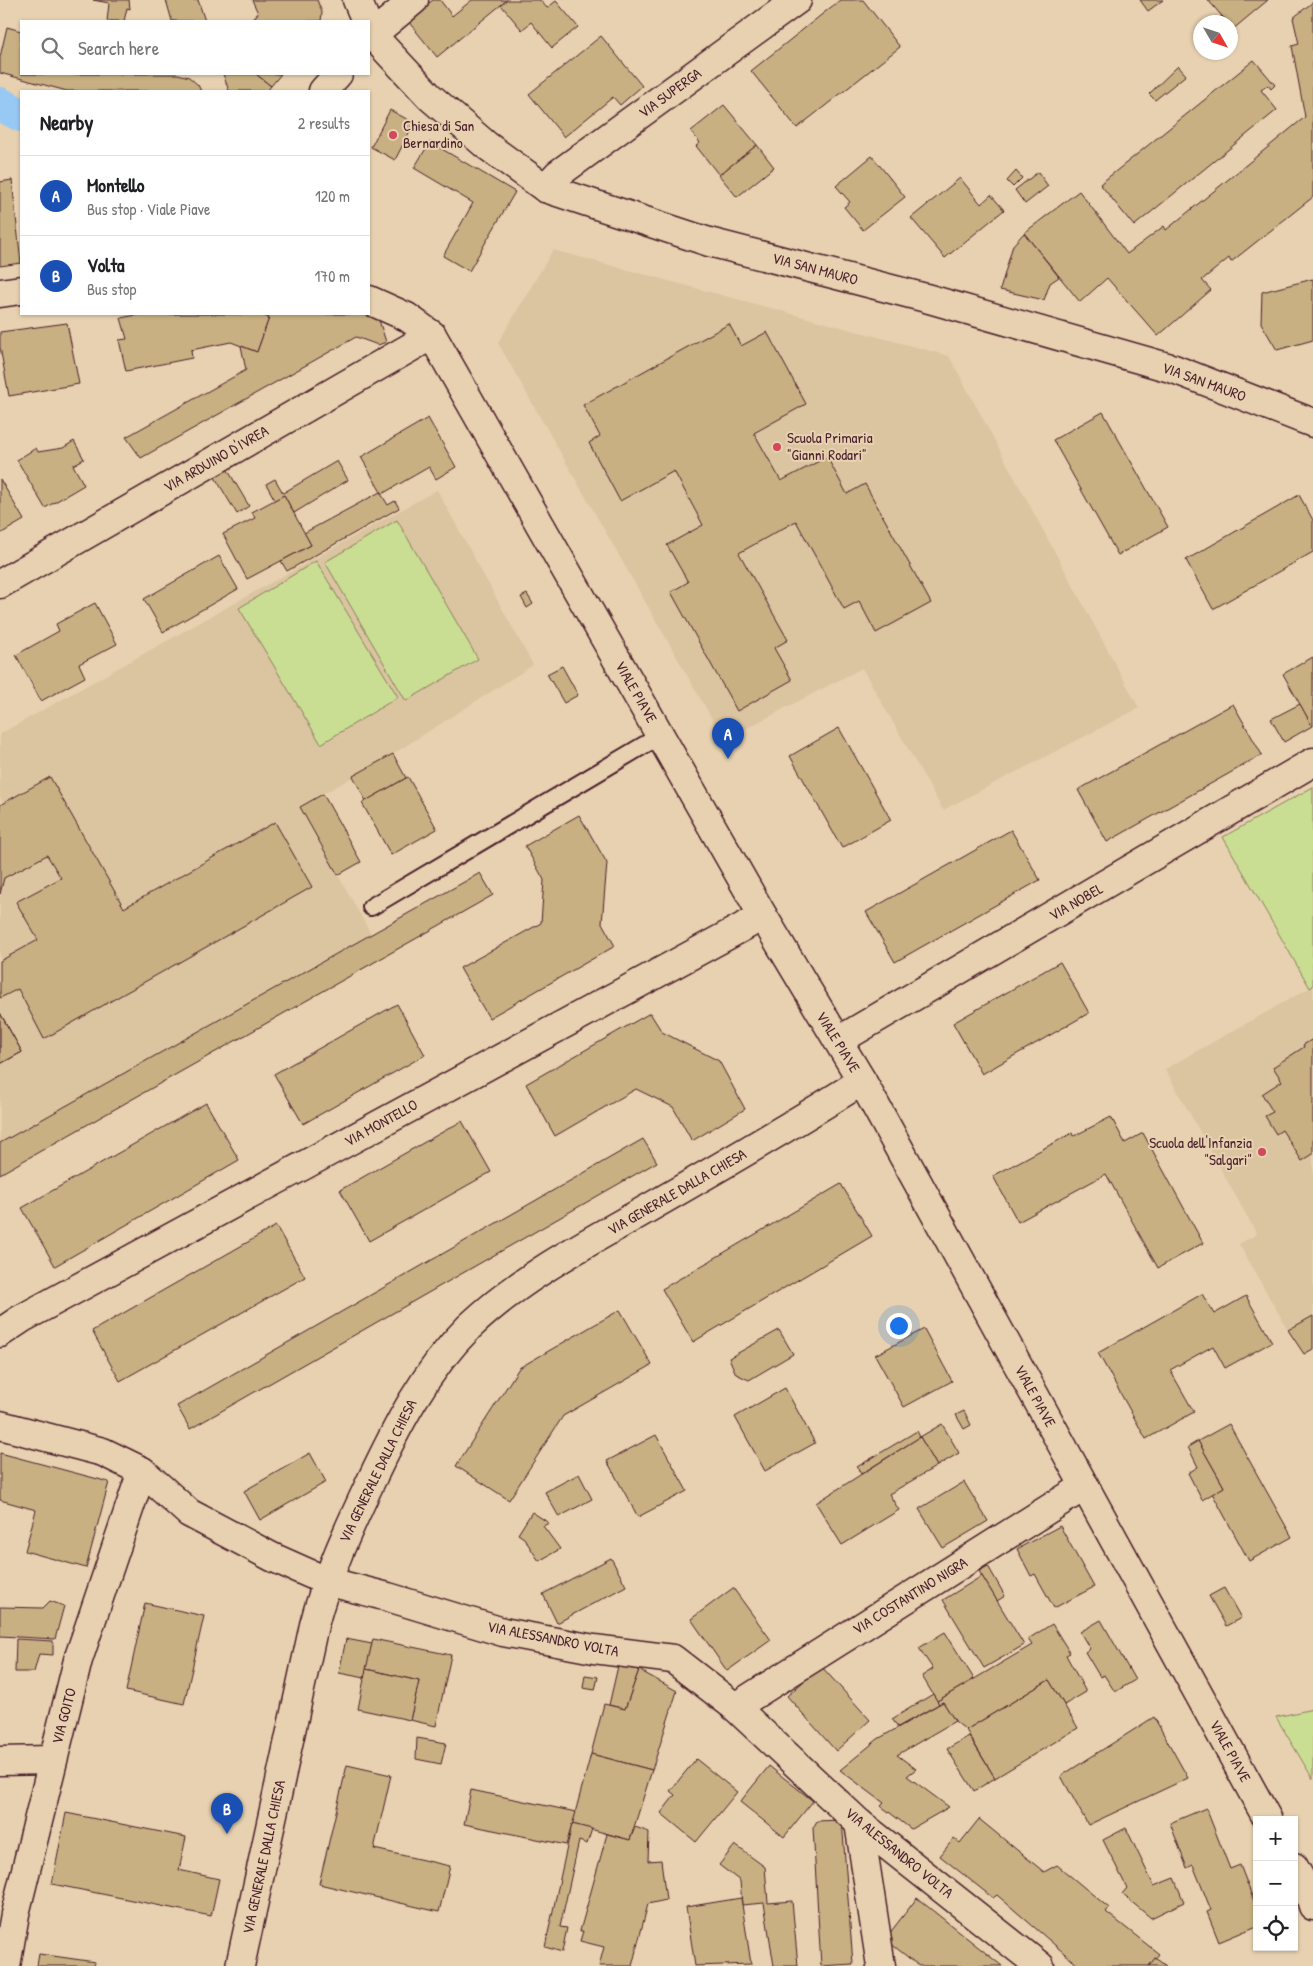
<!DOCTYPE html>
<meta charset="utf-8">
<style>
:root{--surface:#fff;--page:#f2f2f2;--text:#202124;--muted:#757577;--line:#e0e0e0;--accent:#b45309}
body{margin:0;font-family:"Patrick Hand",sans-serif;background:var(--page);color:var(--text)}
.controls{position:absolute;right:15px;bottom:15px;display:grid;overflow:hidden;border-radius:0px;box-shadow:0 1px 4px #0004}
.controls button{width:45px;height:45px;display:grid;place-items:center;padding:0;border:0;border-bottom:1px solid var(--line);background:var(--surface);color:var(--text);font:25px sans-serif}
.compass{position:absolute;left:1193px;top:15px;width:45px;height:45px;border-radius:50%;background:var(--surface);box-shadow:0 1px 4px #0004;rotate:129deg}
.you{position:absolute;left:898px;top:1325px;width:18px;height:18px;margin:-12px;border:4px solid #fff;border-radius:50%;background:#1a73e8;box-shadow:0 0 0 8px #1a73e833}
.badge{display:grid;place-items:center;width:32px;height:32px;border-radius:50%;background:var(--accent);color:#fff;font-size:16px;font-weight:700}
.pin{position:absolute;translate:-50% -41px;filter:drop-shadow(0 1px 2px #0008)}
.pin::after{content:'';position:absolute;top:26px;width:18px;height:15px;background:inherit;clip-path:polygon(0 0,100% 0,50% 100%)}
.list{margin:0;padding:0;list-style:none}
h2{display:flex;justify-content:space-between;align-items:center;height:65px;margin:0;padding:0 20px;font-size:21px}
h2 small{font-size:16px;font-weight:400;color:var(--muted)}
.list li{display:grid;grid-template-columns:32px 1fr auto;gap:15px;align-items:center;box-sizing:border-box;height:80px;padding:0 20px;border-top:1px solid var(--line)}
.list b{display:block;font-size:19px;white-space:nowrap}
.list p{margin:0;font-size:16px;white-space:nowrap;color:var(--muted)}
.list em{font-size:16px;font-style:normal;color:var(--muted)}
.icon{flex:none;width:28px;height:28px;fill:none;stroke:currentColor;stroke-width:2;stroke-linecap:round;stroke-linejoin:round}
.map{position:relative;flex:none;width:1313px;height:1966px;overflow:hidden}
.search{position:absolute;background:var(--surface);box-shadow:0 1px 4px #0004;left:20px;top:20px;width:350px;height:55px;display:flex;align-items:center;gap:12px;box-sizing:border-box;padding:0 18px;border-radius:0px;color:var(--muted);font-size:19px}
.panel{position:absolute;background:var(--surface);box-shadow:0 1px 4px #0004;left:20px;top:90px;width:350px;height:225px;border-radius:0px}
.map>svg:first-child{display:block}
.built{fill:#dbc4a0}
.green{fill:#cade93;stroke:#8a7e5f}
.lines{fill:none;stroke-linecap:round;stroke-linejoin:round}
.canal{stroke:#98c9f4;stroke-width:34}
.building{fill:#c8b082;stroke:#4a1f2b}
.service-casing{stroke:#4a1f2b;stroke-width:20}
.minor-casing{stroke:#4a1f2b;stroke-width:31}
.tertiary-casing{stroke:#4a1f2b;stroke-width:31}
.service{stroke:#e7d1b0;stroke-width:16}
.minor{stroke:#e7d1b0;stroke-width:28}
.tertiary{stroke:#e7d1b0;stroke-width:28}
.poi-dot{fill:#d1495b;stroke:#e7d1b0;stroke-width:2}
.labels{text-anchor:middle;stroke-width:4;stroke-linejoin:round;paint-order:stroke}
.street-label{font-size:15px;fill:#4a1f2b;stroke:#e7d1b0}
.poi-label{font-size:15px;fill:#4a1f2b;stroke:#e7d1b0;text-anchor:start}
</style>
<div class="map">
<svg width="1313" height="1966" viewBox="0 0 1313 1966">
<rect width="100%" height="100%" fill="#e7d1b0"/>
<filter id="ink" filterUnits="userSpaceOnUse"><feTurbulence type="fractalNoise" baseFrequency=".02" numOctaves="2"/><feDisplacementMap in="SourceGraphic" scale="10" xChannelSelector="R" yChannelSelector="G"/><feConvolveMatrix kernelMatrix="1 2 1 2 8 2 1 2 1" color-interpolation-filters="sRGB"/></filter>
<g filter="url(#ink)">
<g class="built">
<path d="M553 250 949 356 1139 708 943 810 862 668 724 740 498 343Z"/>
<path d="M437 490 533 665 393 754 300 807 371 934 0 1143V805L3 803 0 797V734Z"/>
<path d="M1313 986V1316L1288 1330 1239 1244 1257 1234 1165 1069Z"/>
</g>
<g class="green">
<path d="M397 520 478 659 406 701 325 562Z"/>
<path d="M316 561 398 697 321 744 239 608Z"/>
<path d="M1313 787V986L1310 988 1223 837Z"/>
<path d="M1313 1709V1779L1276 1717Z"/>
</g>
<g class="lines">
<path class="canal" d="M0 104 21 115"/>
</g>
<g class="building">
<path d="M93 0H129L130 9 127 8 124 21H107L109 3Z"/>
<path d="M166 0H198L205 21H172Z"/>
<path d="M252 0H317L322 12 321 21H252L258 13Z"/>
<path d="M433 0H440L452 16 472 0H507L437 57 407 20Z"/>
<path d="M507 0H540L547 8 556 1 578 27 552 48 531 22 522 30 501 5Z"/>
<path d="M840 0H863L900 47 797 128 751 71Z"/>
<path d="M1140 0H1163L1148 11Z"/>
<path d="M1208 0H1268L1232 30 1230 22H1227Z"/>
<path d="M1313 2V197L1231 262 1229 258 1202 280 1211 290 1158 336 1107 278 1080 302 1024 233 1079 191 1127 254 1164 226 1166 230 1305 117 1292 46 1299 44 1293 18Z"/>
<path d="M1222 16 1227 22H1214Z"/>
<path d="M7 27 21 31V74H178L189 77 198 85 201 91H67L0 73V57Z"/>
<path d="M1230 27 1236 34 1230 39Z"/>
<path d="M601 36 642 86 620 105 613 97 564 137 529 94Z"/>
<path d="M1254 60 1275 85 1271 89 1268 85 1261 90 1277 110 1134 226 1100 184Z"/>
<path d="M1178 66 1186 75 1155 100 1149 94Z"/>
<path d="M223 74H256L271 86 267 91H229Z"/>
<path d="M256 74H281L271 86Z"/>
<path d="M724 105 757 145 719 175 696 146 700 143 691 131Z"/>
<path d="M390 110 414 123 395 160 371 147Z"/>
<path d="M430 142 515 192 469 271 443 256 473 203 414 168Z"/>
<path d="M757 145 774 167 737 197 719 175Z"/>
<path d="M872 156 905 197 863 230 844 207 850 202 836 186Z"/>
<path d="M1016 171 1022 178 1013 187 1007 181Z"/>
<path d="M1038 172 1048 186 1025 204 1015 190Z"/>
<path d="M960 178 981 204 991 195 1004 210 945 258 911 218Z"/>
<path d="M12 180 21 263 0 266V182Z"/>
<path d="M1024 233 1059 277 1050 283 1044 300 1000 290 1013 245Z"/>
<path d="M1313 279V340L1277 350 1261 323 1262 292Z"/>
<path d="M141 314H261L269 318 257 352 231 342 191 350 192 358 126 371 119 340 127 339 121 318Z"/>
<path d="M363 314 379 320 386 342 378 345 356 337 141 458 126 437 246 370 241 346 257 352 269 318 261 314Z"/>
<path d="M67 323 79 384 9 396 0 347V332Z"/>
<path d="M729 324 741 346 767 332 806 404 754 433 781 481 827 457 847 494 865 484 931 603 876 633 859 601 844 609 796 521 780 530 739 553 788 640 774 648 792 680 737 711 671 592 688 582 667 545 703 525 674 471 620 501 589 443 600 436 583 405Z"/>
<path d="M1103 412 1168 527 1118 555 1053 440Z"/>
<path d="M428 418 456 467 436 479 429 467 382 494 361 457Z"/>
<path d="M74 441 84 459 73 465 84 485 45 508 17 460 36 448 38 452 63 448Z"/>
<path d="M337 461 348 480 294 513 284 495 275 500 266 484 275 479 283 493Z"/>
<path d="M226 467 249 506 237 514 213 474Z"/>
<path d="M0 479 24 520 0 534Z"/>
<path d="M380 492 388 505 395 501 399 508 287 571 281 561 311 545 304 533Z"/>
<path d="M284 495 311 545 247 579 223 534 255 518 252 512Z"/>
<path d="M1299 495 1313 520V552L1213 609 1186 560Z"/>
<path d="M219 556 238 589 163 632 144 599Z"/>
<path d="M527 594 533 604 527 608 521 597Z"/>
<path d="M95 603 117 644 79 664 85 677 41 701 16 655 59 631 56 624Z"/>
<path d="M1313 657V726H1312L1283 674Z"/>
<path d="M562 666 578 695 564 703 547 674Z"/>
<path d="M1233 704 1262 755 1107 842 1078 790Z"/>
<path d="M1300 704 1312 726 1284 742 1271 719Z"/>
<path d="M839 728 891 820 842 848 790 756Z"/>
<path d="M393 754 406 778 366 801 353 776Z"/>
<path d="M50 777 124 908 275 822 312 887 44 1039 18 989 0 998V961L38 940 16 902 61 878 47 855 4 878 0 894V805Z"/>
<path d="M408 777 437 829 391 855 362 803Z"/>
<path d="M323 794 361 862 338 875 300 807Z"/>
<path d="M579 815 607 863 602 923 615 946 489 1018 460 968 541 923 544 880 525 846Z"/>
<path d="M1011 830 1040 880 895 962 866 912Z"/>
<path d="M480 873 493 895 0 1174V1143Z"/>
<path d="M1060 962 1089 1013 982 1074 953 1023Z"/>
<path d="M397 1004 425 1055 303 1124 274 1074Z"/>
<path d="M0 1013 22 1052 0 1064Z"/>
<path d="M0 1013 22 1052 0 1064Z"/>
<path d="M0 1013 22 1052 0 1064Z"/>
<path d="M650 1013 662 1032 719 1061 745 1109 692 1141 673 1107 636 1089 555 1136 526 1084Z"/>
<path d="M1313 1039V1154L1302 1161 1282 1130 1276 1134 1265 1116 1273 1112 1262 1094 1282 1081 1273 1067 1304 1047 1303 1045Z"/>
<path d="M206 1103 239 1160 55 1266 22 1208Z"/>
<path d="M1111 1117 1125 1143 1143 1133 1203 1243 1158 1268 1106 1174 1018 1222 993 1176 1072 1133 1074 1136Z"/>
<path d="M462 1121 491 1172 369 1241 340 1190Z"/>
<path d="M643 1139 657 1162 190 1429 177 1406Z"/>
<path d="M841 1184 872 1236 693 1342 662 1289Z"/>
<path d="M276 1226 305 1277 120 1381 92 1331Z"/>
<path d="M1202 1294 1214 1314 1246 1296 1272 1342 1225 1368 1213 1346 1170 1370 1194 1412 1146 1439 1098 1353Z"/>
<path d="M620 1310 652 1365 563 1416 509 1500 456 1466 519 1368Z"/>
<path d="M1313 1316V1349L1304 1354 1288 1330Z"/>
<path d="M924 1329 952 1381 904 1407 875 1355Z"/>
<path d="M779 1330 793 1354 749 1380 736 1374 729 1358Z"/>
<path d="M785 1388 815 1443 765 1471 735 1417Z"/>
<path d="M964 1411 971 1425 964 1429 956 1415Z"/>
<path d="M942 1424 959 1453 937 1466 920 1437Z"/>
<path d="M1229 1424 1292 1537 1249 1561 1212 1493 1224 1487 1198 1441Z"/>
<path d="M917 1431 920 1437 861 1474 857 1467Z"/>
<path d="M656 1435 687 1491 638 1517 607 1461Z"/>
<path d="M920 1437 937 1466 889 1494 899 1510 842 1545 816 1503Z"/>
<path d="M1198 1441 1224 1487 1202 1500 1188 1473 1198 1467 1188 1447Z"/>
<path d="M0 1453 109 1482 86 1568 25 1551 36 1510 0 1500Z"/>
<path d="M310 1453 326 1482 260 1520 244 1491Z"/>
<path d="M579 1474 592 1499 559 1517 545 1492Z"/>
<path d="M964 1482 988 1521 943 1548 919 1509Z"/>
<path d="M532 1512 549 1523 543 1526 560 1549 539 1561 524 1538 518 1534Z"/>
<path d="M1060 1526 1094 1587 1054 1608 1035 1574 1031 1576 1017 1549Z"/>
<path d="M611 1558 626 1586 557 1623 543 1594Z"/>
<path d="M988 1566 1005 1596 997 1601 979 1571Z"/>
<path d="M982 1576 1024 1645 984 1668 943 1600Z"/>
<path d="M733 1588 771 1640 727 1671 691 1619Z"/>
<path d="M1224 1588 1241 1618 1226 1626 1209 1596Z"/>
<path d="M50 1601 64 1606 55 1639 0 1636V1607L43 1608Z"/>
<path d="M145 1603 204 1616 184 1704 126 1691Z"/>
<path d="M1101 1620 1135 1680 1115 1692 1104 1675 1100 1677 1085 1652 1090 1649 1080 1632Z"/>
<path d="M1052 1624 1070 1653 1066 1655 1086 1692 1064 1705 1049 1680 966 1730 955 1721 943 1702 939 1704 937 1701 1032 1645 1028 1639Z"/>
<path d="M945 1632 974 1679 937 1701 922 1676 933 1669 919 1648Z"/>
<path d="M16 1639 53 1641V1655L39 1654 34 1672H15Z"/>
<path d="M346 1639 372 1644 365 1678 339 1673Z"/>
<path d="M373 1639 451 1655 436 1726 410 1720 419 1681 366 1669Z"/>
<path d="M618 1666 639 1670 625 1709 609 1705Z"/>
<path d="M821 1666 870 1720 836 1751 787 1696Z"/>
<path d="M366 1669 419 1681 410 1720 358 1709Z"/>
<path d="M639 1670 677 1691 652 1770 591 1754 604 1704 625 1709Z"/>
<path d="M585 1675 598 1677 595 1690 583 1688Z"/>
<path d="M1049 1680 1078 1728 995 1778 966 1730Z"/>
<path d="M933 1694 939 1704 898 1727 892 1719Z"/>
<path d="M943 1702 955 1721 897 1755 916 1769 907 1776 949 1807 911 1829 881 1806 884 1803 840 1770 878 1739Z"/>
<path d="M1154 1717 1188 1778 1088 1825 1061 1776Z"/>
<path d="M969 1736 995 1778 974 1791 947 1749Z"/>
<path d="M417 1738 446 1743 441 1764 416 1759Z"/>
<path d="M591 1754 652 1770 630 1840 572 1824Z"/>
<path d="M696 1759 737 1792 696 1842 661 1813 675 1795 670 1791Z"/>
<path d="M347 1765 391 1775 374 1849 450 1866 439 1912 319 1884Z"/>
<path d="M769 1766 813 1801 784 1837 740 1802Z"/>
<path d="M471 1790 576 1812 566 1845 464 1824Z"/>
<path d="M1206 1808 1230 1869 1240 1865 1257 1909V1926L1219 1942 1207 1912 1211 1910 1193 1865 1187 1868 1170 1823Z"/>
<path d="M66 1813 186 1837 179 1870 219 1879 211 1916 52 1884Z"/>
<path d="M979 1819 1044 1872 1057 1865 1109 1908 1106 1912 1159 1954 1149 1966H1079L997 1895 993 1898 940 1856 954 1838 960 1843Z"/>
<path d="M842 1820 853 1964 821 1966 813 1828 817 1821Z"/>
<path d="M572 1824 592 1829 587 1844 579 1841 560 1927 567 1928 562 1952 545 1947Z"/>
<path d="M635 1827 649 1832 648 1861 661 1860 666 1900 648 1904 632 1966H599L604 1947 580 1941 583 1931H580L607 1834 630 1840Z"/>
<path d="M1126 1828 1154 1886 1174 1878 1184 1902 1151 1918 1122 1894 1127 1888 1103 1840Z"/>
<path d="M735 1845 765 1867 768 1903 792 1901 798 1966H774L764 1903 742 1905 740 1881 719 1865Z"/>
<path d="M741 1898 751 1964 695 1966 686 1907Z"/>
<path d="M917 1898 1002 1966H919L885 1939Z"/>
<path d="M39 1954 95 1962 94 1966H37Z"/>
<path d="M1155 1958 1166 1966H1149Z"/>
</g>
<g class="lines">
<g class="service-casing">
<path id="service" d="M371 907 661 735"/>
</g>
<g class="minor-casing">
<g id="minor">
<path d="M372 35 414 0"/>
<path d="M545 188 558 174 797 0"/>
<path d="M0 293 21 290"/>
<path d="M0 584 432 335"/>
<path d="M838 1041 1313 762"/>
<path d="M0 1333 21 1319 763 916"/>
<path d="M0 1425 103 1452 142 1471 189 1513 272 1557 326 1581 388 1597 503 1632 594 1649 673 1659 735 1707 859 1823 1040 1966"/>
<path d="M735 1707 1085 1486"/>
<path d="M0 1761 52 1760"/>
<path d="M859 1823 881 1966"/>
<path d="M6 1966 15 1914 78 1660 142 1471"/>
</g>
</g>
<g class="tertiary-casing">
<g id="tertiary">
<path d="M357 0 366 21"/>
<path d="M369 27 372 35 430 97 486 145 545 188 709 242 926 298 1174 369 1313 423"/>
<path d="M323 91 338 74"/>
<path d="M369 300 407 317 432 335 763 916 862 1081 1268 1820"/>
<path d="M1294 1867 1310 1896 1313 1906"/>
<path d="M240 1966 314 1625C327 1575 348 1530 370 1483 397 1426 424 1372 469 1327 519 1279 580 1247 640 1213 715 1170 790 1127 862 1081"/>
</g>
</g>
<use href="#service" class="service"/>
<use href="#minor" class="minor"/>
<use href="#tertiary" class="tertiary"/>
</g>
</g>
<g class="poi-dot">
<circle cx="393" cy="135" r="5"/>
<circle cx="777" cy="447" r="5"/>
<circle cx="1262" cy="1152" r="5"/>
</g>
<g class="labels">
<g class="street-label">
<text transform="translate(670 93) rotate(-36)" y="5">VIA SUPERGA</text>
<text transform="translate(815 269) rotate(15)" y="5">VIA SAN MAURO</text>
<text transform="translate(1204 382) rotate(20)" y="5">VIA SAN MAURO</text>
<text transform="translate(216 459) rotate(-30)" y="5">VIA ARDUINO D'IVREA</text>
<text transform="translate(636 692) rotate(60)" y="5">VIALE PIAVE</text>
<text transform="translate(1076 902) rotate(-30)" y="5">VIA NOBEL</text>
<text transform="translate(838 1042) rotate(58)" y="5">VIALE PIAVE</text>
<text transform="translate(381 1123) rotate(-29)" y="5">VIA MONTELLO</text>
<text transform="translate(677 1192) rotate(-30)" y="5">VIA GENERALE DALLA CHIESA</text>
<text transform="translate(1035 1396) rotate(61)" y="5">VIALE PIAVE</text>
<text transform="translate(378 1471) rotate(-64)" y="5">VIA GENERALE DALLA CHIESA</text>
<text transform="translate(910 1596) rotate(-32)" y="5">VIA COSTANTINO NIGRA</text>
<text transform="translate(553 1639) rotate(11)" y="5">VIA ALESSANDRO VOLTA</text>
<text transform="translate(64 1716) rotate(-75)" y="5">VIA GOITO</text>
<text transform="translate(1230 1751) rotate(61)" y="5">VIALE PIAVE</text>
<text transform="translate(899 1853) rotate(39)" y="5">VIA ALESSANDRO VOLTA</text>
<text transform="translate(264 1857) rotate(-78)" y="5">VIA GENERALE DALLA CHIESA</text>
</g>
<g class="poi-label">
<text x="403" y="131">Chiesa di San<tspan x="403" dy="17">Bernardino</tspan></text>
<text x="787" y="443">Scuola Primaria<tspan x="787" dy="17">"Gianni Rodari"</tspan></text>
<text x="1252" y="1148" text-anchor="end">Scuola dell'Infanzia<tspan x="1252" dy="17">"Salgari"</tspan></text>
</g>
</g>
</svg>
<div class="controls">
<button>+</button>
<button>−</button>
<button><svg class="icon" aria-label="locate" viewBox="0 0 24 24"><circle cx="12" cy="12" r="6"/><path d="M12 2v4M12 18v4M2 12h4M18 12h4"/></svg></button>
</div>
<svg class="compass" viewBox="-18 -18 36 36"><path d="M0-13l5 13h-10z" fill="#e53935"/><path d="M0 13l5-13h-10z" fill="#757577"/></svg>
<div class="you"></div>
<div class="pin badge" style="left:728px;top:759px;background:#1a4fb4">A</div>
<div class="pin badge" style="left:227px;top:1834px;background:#1a4fb4">B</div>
<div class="search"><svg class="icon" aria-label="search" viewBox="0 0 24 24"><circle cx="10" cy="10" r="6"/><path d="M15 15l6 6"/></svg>Search here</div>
<section class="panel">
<h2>Nearby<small>2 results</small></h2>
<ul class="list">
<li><span class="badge" style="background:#1a4fb4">A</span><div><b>Montello</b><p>Bus stop · Viale Piave</p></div><em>120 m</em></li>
<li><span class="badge" style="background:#1a4fb4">B</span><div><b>Volta</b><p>Bus stop</p></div><em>170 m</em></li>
</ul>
</section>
</div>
